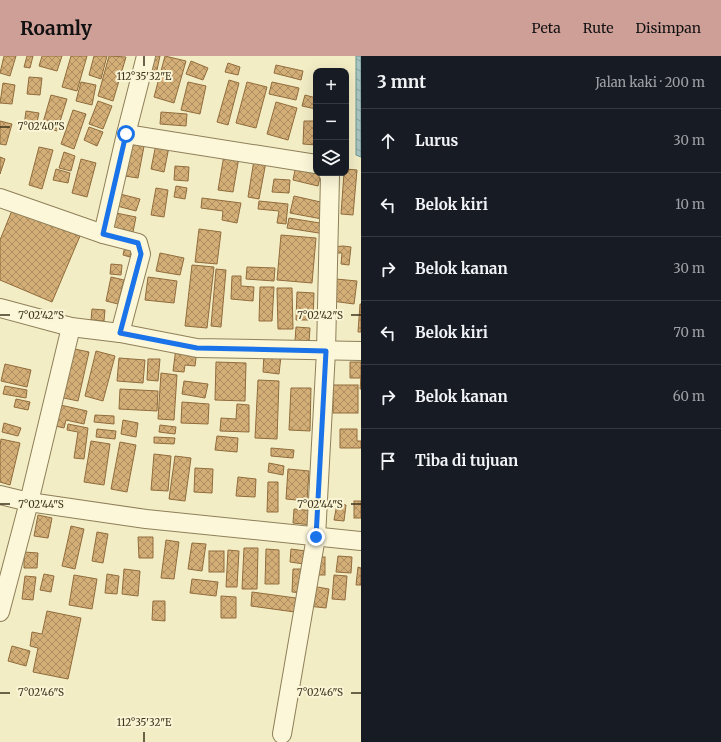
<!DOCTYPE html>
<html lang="id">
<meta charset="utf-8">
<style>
:root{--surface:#171b24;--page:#20242c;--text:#f1f3f6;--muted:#9ea1a6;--line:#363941;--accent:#ce9f97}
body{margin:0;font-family:Merriweather,serif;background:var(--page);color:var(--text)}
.controls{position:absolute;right:12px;top:12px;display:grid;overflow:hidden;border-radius:8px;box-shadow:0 4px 16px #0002}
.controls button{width:36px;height:36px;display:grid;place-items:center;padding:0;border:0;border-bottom:1px solid var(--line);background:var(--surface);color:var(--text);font:20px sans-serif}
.stop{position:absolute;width:12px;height:12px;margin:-9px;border:3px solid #1a73e8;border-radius:50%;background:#fff}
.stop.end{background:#1a73e8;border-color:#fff;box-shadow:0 1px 4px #0008}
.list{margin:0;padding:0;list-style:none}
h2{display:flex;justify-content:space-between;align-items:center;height:52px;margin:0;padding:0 16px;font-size:17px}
h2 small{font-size:13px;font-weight:400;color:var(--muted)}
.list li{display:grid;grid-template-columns:26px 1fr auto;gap:12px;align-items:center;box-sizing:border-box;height:64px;padding:0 16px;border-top:1px solid var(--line)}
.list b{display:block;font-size:15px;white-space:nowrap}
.list em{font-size:13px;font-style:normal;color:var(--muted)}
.icon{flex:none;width:22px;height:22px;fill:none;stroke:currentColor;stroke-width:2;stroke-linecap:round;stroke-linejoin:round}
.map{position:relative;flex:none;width:361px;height:686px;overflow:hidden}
header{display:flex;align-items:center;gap:24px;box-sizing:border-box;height:56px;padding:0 20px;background:var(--accent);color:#111}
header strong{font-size:19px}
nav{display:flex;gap:22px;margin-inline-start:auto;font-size:14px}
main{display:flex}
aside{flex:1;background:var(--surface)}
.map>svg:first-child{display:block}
.water{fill:url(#water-waves);stroke:#6c9592}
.building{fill:url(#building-cross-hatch);stroke:#916c3c}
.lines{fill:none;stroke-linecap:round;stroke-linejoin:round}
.minor-casing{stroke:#8f7f59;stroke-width:20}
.minor{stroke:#fcf7d9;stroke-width:18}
.route{stroke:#1a73e8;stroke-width:5}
.ticks{fill:none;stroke:#3e331e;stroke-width:1.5}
.ticks-label{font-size:10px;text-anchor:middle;fill:#3e331e;stroke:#f9f5d5;stroke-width:4;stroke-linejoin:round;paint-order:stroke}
</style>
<header>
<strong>Roamly</strong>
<nav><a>Peta</a><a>Rute</a><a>Disimpan</a></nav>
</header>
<main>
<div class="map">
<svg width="361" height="686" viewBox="0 0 361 686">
<defs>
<pattern id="water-waves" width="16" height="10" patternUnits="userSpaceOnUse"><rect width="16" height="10" fill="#a7c5c1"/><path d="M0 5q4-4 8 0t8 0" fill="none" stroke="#89a19c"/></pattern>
<pattern id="building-cross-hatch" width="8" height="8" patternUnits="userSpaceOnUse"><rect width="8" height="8" fill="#d4ae77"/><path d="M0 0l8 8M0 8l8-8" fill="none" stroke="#ad8e61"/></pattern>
</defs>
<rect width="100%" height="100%" fill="#f2edc5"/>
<path class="water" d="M356 0H361V101L356 99Z"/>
<g class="building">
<path d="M4 0H16L10 20 0 17Z"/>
<path d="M27 0H33L30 12 24 11Z"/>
<path d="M42 0H62L57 15 39 10Z"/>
<path d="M71 0H87L77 35 62 31Z"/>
<path d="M94 0H107L101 23 89 19Z"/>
<path d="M109 0 126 1 113 45 98 40Z"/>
<path d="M146 0H160L155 23 142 21Z"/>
<path d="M165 0 186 5 174 47 154 41Z"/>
<path d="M191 5 208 12 203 24 186 18Z"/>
<path d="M228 7 240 11 238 19 225 16Z"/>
<path d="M276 9 303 15 301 24 274 17Z"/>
<path d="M29 21 42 22 40 39 27 38Z"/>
<path d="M229 24 239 27 228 69 217 66Z"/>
<path d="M81 26 96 29 92 49 76 45Z"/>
<path d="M188 26 206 30 200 58 181 54Z"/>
<path d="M247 26 267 31 256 72 236 67Z"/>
<path d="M272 26 299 32 296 44 269 38Z"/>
<path d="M3 27 15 29 12 48 0 47Z"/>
<path d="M51 39 67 43 57 75 42 70Z"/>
<path d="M305 39 316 42V53L302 50Z"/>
<path d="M98 45 112 50 103 73 89 68Z"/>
<path d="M276 46 297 52 288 84 267 78Z"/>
<path d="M73 54 86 58 74 93 61 88Z"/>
<path d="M26 55 39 57 36 71 24 69Z"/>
<path d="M161 56 187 58 186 70 160 68Z"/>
<path d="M0 65 12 68 6 89 0 88Z"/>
<path d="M304 65H316V89L303 88Z"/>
<path d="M89 71 103 76 97 90 84 84Z"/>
<path d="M125 81 145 85 138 122 118 119Z"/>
<path d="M156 88 169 91 164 116 151 113Z"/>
<path d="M39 91 53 94 42 133 29 129Z"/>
<path d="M64 96 75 100 71 115 59 112Z"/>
<path d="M224 99 239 101 233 136 218 134Z"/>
<path d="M0 101 5 103 0 118Z"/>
<path d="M81 103 96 107 87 141 72 137Z"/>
<path d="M254 104 266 106 259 143 248 141Z"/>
<path d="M296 109 316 114V117H321L318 130 293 124Z"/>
<path d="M175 110 189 111 188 125 174 124Z"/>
<path d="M56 113 70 117 68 127 53 124Z"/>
<path d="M346 113 357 114 353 159 341 158 344 117H346Z"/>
<path d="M274 123 290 124 289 137 272 136Z"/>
<path d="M176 130 187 132 185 143 174 141Z"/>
<path d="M156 132 168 134 164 161 151 159Z"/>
<path d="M120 138 140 143 136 155 117 150Z"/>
<path d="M294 140 325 147 322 163 290 157Z"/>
<path d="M202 142 241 147 237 167 222 164 223 155 201 152Z"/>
<path d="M259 145 288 148 286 168 277 167 279 155 258 153Z"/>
<path d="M13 152 80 180 52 246 0 224V184Z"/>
<path d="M111 156 136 161 133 176 108 171Z"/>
<path d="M289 162 326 168 325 178 287 172Z"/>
<path d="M199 173 221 176 217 208 195 206Z"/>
<path d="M281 179 316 182 312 227 277 224Z"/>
<path d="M126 186 133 188 130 201 123 199Z"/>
<path d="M343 190 351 191 349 209 341 208 342 197H333V191Z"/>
<path d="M160 197 184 202 180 219 156 215Z"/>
<path d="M111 208 122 209 121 219 110 218Z"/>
<path d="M192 209 214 211 207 272 185 270Z"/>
<path d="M247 211 275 212 274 225 246 223Z"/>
<path d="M216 213 226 214 221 271 211 270Z"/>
<path d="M232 220H241V230L254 231 253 245 231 243Z"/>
<path d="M111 221 124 224 118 248 106 245Z"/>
<path d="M148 221 177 225 174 247 145 244Z"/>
<path d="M336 223 357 225 354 248 332 245Z"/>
<path d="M260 231H274L272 265H259Z"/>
<path d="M277 232H292L293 273H278Z"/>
<path d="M297 236 314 237 313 264H296Z"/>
<path d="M360 248H361V276H358Z"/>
<path d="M92 253 105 254 104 265 91 264Z"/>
<path d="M296 271 310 272 309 286 295 285Z"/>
<path d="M70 292 89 296 78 345 59 341Z"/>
<path d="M176 292 197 294 195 310 185 309 184 316 173 315Z"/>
<path d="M96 295 115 300 103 345 85 340Z"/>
<path d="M264 298 281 300 279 318 263 316Z"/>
<path d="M119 302 145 304 143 327 117 325Z"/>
<path d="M148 303H160L158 325 147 324Z"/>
<path d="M216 306 246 307 245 345 215 344Z"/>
<path d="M350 306H361V333H360L361 322H350Z"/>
<path d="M5 308 31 314 27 331 1 325Z"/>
<path d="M161 317 177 319 174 364 158 363Z"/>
<path d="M258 324 279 325 277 383 255 382Z"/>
<path d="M184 325 208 328 205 342 182 338Z"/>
<rect x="333" y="329" width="25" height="28"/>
<path d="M5 330 27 334 26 342 3 338Z"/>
<path d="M291 332H311L310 375 289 374Z"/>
<path d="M120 333 158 335 157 355 119 353Z"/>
<path d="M16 343 30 346 28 354 14 351Z"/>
<path d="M182 346 209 348 208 368 181 367Z"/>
<path d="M56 348 87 355 84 368 66 364 64 372 51 369Z"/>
<path d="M237 348 249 349V376L220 375 221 362 236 363Z"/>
<path d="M95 359 114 360V368L94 366Z"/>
<path d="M123 364 138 367 136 381 121 378Z"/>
<path d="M4 367 21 372 18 380 2 376Z"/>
<path d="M68 368 88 372 84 403 74 402 78 376 67 374Z"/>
<path d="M160 369 176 371 175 378 159 376Z"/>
<path d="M97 373 116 375 115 383 96 381Z"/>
<path d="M340 373H357V385H361V392H340Z"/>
<path d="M217 380 238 382 237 396 215 394Z"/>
<path d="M154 381 175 382 174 388 154 387Z"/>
<path d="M1 383 20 387 10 429 0 426V390Z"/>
<path d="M91 385 110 388 104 429 84 426Z"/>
<path d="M120 386 136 389 127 436 111 433Z"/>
<path d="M271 392 294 394 293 402 271 400Z"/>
<path d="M154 398 171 400 168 435 151 434Z"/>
<path d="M175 400 191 402 185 445 169 443Z"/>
<path d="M269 407 284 410 283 419 268 416Z"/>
<path d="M195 412 213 413 212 437 194 436Z"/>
<path d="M288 413 309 415 307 445 286 443Z"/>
<path d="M238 421 256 423 255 441 236 440Z"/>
<path d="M268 426H278V456H267Z"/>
<rect x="354" y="445" width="7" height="17"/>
<path d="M337 448 346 449 344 465 334 464Z"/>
<path d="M294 453 314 455 312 469 293 467Z"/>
<path d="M38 459 52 462 48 482 34 480Z"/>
<path d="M71 470 84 473 75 513 62 510Z"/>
<path d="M97 476 108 478 103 507 92 505Z"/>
<path d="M138 481H153V502H139Z"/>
<path d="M166 484 179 486 174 523 161 522Z"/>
<path d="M192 487 206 488 202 515 188 513Z"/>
<path d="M244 492H258L257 533H242Z"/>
<path d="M266 493 279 494V528H265Z"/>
<path d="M291 493 306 495 304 508 290 506Z"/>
<path d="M228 494 239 495 237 531H226Z"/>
<rect x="209" y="495" width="15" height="21"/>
<path d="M24 496 38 497 37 512H24Z"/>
<path d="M338 500 352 501 351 517 336 516Z"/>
<rect x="314" y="501" width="11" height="18"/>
<path d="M358 511 361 512V529H356Z"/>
<path d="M124 513 140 515 138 540 122 538Z"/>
<path d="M293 513H305L304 537 292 536Z"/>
<path d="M44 518 54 520 51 536 40 534Z"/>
<path d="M107 518 119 520 117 538 105 537Z"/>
<path d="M74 519 97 523 92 553 69 549Z"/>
<path d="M334 519 347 520 345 544 332 543Z"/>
<path d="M25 520 36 521 33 544 22 543Z"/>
<path d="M192 523 218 526 216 540 190 537Z"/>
<path d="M311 530 329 533 326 552 308 550Z"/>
<path d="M252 536 303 543 302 557 251 550Z"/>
<path d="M221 540 236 541V562H221Z"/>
<path d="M153 545H165V565L152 564Z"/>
<path d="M47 555 81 562 68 623 33 616 38 592 30 590 32 576 42 578Z"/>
<path d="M12 590 30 595 26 610 8 605Z"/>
</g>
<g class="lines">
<g class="minor-casing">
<g id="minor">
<path d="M146 0 126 78 316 108"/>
<path d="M0 142 103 178 138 187 141 198 120 277"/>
<path d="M103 178 126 78"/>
<path d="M0 252 71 271 120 277 197 292 361 295"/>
<path d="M0 439 29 446 146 463 361 485"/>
<path d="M0 556 29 446 71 271"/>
<path d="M282 678 316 481 326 295 330 120 328 117"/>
</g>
</g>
<use href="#minor" class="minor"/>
</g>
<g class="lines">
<path class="route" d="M126 78 103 178 138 187 141 198 120 277 197 292 326 295 316 481"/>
</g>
<path class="ticks" d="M144 0V10M0 71H10M0 259H10M351 259H361M0 448H10M351 448H361M0 637H10M351 637H361M144 676V686"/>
<g class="ticks-label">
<text x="144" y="24">112°35'32"E</text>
<text x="41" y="74">7°02'40"S</text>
<text x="41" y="263">7°02'42"S</text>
<text x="320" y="263">7°02'42"S</text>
<text x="41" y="452">7°02'44"S</text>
<text x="320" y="452">7°02'44"S</text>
<text x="41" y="640">7°02'46"S</text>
<text x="320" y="640">7°02'46"S</text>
<text x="144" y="670">112°35'32"E</text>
</g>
</svg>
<div class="controls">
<button>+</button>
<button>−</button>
<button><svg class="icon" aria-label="layers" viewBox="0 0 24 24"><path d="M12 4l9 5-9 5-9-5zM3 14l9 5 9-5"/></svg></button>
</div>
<div class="stop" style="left:126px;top:78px"></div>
<div class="stop end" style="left:316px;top:481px"></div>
</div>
<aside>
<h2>3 mnt<small>Jalan kaki · 200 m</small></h2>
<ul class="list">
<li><svg class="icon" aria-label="ahead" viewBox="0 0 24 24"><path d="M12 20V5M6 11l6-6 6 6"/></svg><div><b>Lurus</b></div><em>30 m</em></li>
<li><svg class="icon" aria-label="left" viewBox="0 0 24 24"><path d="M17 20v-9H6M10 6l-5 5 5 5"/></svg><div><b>Belok kiri</b></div><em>10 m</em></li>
<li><svg class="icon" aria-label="right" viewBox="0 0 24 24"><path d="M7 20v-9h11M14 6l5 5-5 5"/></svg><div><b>Belok kanan</b></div><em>30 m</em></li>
<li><svg class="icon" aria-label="left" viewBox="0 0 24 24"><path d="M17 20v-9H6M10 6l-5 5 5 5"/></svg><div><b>Belok kiri</b></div><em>70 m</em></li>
<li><svg class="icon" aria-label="right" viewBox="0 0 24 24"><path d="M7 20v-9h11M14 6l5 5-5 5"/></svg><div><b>Belok kanan</b></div><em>60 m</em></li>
<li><svg class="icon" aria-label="arrive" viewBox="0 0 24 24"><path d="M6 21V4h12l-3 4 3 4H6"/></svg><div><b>Tiba di tujuan</b></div></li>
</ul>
</aside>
</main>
